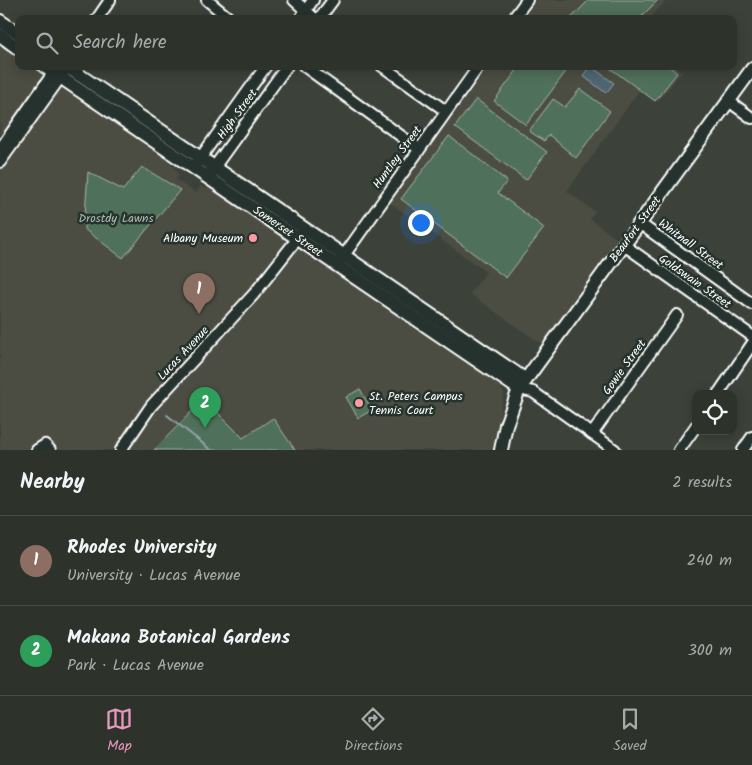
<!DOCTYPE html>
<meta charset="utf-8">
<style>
:root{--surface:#2d322b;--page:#393e37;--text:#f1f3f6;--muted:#a7aaa9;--line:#484d47;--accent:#e797bd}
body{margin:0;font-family:Kalam,sans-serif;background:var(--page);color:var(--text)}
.controls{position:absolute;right:15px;bottom:15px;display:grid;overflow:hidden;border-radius:10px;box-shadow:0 2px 12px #0003}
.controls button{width:45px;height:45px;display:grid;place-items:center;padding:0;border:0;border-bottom:1px solid var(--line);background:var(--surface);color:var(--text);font:25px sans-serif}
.you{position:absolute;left:420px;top:222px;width:18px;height:18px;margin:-12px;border:4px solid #fff;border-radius:50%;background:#1a73e8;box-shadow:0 0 0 8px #1a73e833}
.badge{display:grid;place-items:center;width:32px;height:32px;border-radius:50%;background:var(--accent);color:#fff;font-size:16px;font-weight:700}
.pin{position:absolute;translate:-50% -41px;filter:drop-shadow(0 1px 2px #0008)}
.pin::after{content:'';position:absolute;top:26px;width:18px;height:15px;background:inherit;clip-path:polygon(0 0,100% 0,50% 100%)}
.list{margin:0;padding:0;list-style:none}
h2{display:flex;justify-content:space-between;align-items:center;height:65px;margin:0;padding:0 20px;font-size:21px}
h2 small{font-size:16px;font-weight:400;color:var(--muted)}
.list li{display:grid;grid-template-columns:32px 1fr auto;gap:15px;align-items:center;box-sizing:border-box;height:90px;padding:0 20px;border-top:1px solid var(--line)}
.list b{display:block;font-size:19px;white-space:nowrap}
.list p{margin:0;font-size:16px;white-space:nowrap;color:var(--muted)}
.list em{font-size:16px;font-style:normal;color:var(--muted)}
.icon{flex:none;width:28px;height:28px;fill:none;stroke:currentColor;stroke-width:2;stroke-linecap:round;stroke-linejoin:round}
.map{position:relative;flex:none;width:752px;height:450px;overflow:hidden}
.search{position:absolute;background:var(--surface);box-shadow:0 2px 12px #0003;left:15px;right:15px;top:15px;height:55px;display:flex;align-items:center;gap:12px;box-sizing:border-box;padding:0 18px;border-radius:10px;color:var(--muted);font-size:19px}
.sheet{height:245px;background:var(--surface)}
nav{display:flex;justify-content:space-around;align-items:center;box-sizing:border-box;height:70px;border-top:1px solid var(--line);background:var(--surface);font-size:14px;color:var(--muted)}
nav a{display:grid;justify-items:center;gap:2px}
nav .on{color:var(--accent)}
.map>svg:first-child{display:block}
.built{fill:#4b4d42}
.green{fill:#50705a;stroke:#a8b8ac}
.water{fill:#4e6672;stroke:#95a3aa}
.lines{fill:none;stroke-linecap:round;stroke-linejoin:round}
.stream{stroke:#95a3aa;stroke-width:2}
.minor-casing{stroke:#fff;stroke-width:14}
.major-casing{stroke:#fff;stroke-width:16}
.minor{stroke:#26332d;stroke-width:10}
.major{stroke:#26332d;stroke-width:12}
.poi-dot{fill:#ff9aa2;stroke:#26332d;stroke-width:2}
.labels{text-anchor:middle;stroke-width:5;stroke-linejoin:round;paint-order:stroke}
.street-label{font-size:12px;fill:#fff;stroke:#26332d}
.park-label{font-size:12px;fill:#b0bfb5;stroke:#26332d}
.poi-label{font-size:12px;fill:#fff;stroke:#26332d;text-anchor:end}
</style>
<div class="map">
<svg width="752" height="450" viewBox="0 0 752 450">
<rect width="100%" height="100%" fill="#3c4239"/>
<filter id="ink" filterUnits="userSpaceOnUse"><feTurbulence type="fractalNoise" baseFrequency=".02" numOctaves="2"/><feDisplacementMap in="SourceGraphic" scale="10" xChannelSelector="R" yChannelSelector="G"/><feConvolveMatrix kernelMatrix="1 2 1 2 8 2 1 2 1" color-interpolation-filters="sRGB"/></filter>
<g filter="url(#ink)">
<g class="built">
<path d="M537 0H666L650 19H523Z"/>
<path d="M0 42 19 56V66H33L167 160 179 174 176 180 196 193 201 186 206 189 212 186 499 384 504 393 493 450H295L273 418 243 438 204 399 154 450H0Z"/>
<path d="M489 66H674L682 72 657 102 639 91 567 191 595 212 590 219 617 239 543 345 470 294 486 272 389 202Z"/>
</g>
<g class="green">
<path d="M589 0H658L639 19H570Z"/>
<path d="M520 66H570L526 125 494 101Z"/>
<path d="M607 66H669L677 73 655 101Z"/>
<path d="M580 89 610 111 576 158 549 135 544 141 529 131 553 99 565 107Z"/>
<path d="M476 99 547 152 526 180 455 127Z"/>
<path d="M449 136 507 181 498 193 544 228 506 278 401 199Z"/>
<path d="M142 167 180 190 123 258 84 229 88 172 123 190Z"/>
<path d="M360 389 372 410 358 418 346 397Z"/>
<path d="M204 399 243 438 273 418 295 450H154Z"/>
</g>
<path class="water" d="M590 66 614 83 606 93 583 76Z"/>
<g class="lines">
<path class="stream" d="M167 415 211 450"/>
<g class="minor-casing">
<g id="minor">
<path d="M207 0 230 19"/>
<path d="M294 0 315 19"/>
<path d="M97 19 110 0"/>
<path d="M300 19 313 0"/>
<path d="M319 19 333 0"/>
<path d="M513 19 527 0"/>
<path d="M304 66 419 149"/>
<path d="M382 66 446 111"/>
<path d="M730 102 752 118"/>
<path d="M0 149 58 66"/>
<path d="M0 162 65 71"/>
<path d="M196 164 266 66"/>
<path d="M210 173 287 66"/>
<path d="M639 223 752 304"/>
<path d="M624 245 752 336"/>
<path d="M340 261 479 66"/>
<path d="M519 389 533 392 615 450"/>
<path d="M718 394 752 344"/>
<path d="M592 434 677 315"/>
<path d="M37 450 45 445 50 450"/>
<path d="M121 450 151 406 254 294 301 234"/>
<path d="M679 450 696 426"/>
<path d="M743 450 752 437"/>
</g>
</g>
<g class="major-casing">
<g id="major">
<path d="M0 21 19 34"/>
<path d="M0 35 19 49"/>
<path d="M44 66 519 389"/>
<path d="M66 66 526 380"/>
<path d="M501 450 506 425 519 389 752 69"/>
</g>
</g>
<use href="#minor" class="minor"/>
<use href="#major" class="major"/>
</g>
</g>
<g class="poi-dot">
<circle cx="253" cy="238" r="5"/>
<circle cx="359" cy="403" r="5"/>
</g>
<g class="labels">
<g class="street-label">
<text transform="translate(237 114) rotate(-54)" y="4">High Street</text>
<text transform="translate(397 157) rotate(-54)" y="4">Huntley Street</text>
<text transform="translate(635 229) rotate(-54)" y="4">Beaufort Street</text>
<text transform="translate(288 231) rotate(34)" y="4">Somerset Street</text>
<text transform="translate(691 244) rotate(36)" y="4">Whitnall Street</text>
<text transform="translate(695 281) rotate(35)" y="4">Goldswain Street</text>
<text transform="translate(183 353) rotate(-47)" y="4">Lucas Avenue</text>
<text transform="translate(624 367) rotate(-54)" y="4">Gowie Street</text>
</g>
<g class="park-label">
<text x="116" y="222">Drostdy Lawns</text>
</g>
<g class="poi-label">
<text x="243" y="242">Albany Museum</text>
<text x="369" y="400" text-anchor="start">St. Peters Campus<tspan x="369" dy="14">Tennis Court</tspan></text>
</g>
</g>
</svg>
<div class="controls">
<button><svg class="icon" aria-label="locate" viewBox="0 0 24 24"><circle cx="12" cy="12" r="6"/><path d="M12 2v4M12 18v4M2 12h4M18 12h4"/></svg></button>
</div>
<div class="you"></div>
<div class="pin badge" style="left:199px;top:314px;background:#8d6e63">1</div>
<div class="pin badge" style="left:205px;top:428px;background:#2e9e5b">2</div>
<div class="search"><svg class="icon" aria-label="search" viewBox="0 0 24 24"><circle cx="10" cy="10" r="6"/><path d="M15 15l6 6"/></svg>Search here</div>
</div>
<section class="sheet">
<h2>Nearby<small>2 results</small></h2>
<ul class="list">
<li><span class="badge" style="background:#8d6e63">1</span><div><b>Rhodes University</b><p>University · Lucas Avenue</p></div><em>240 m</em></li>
<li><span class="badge" style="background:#2e9e5b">2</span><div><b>Makana Botanical Gardens</b><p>Park · Lucas Avenue</p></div><em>300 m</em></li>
</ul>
</section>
<nav>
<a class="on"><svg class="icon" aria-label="map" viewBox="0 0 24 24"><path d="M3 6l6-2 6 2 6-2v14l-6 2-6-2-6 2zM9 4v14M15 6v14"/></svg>Map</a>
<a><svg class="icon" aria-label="directions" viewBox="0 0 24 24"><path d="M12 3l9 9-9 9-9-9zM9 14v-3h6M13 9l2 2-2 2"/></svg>Directions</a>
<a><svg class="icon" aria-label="saved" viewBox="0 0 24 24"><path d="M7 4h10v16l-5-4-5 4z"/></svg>Saved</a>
</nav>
